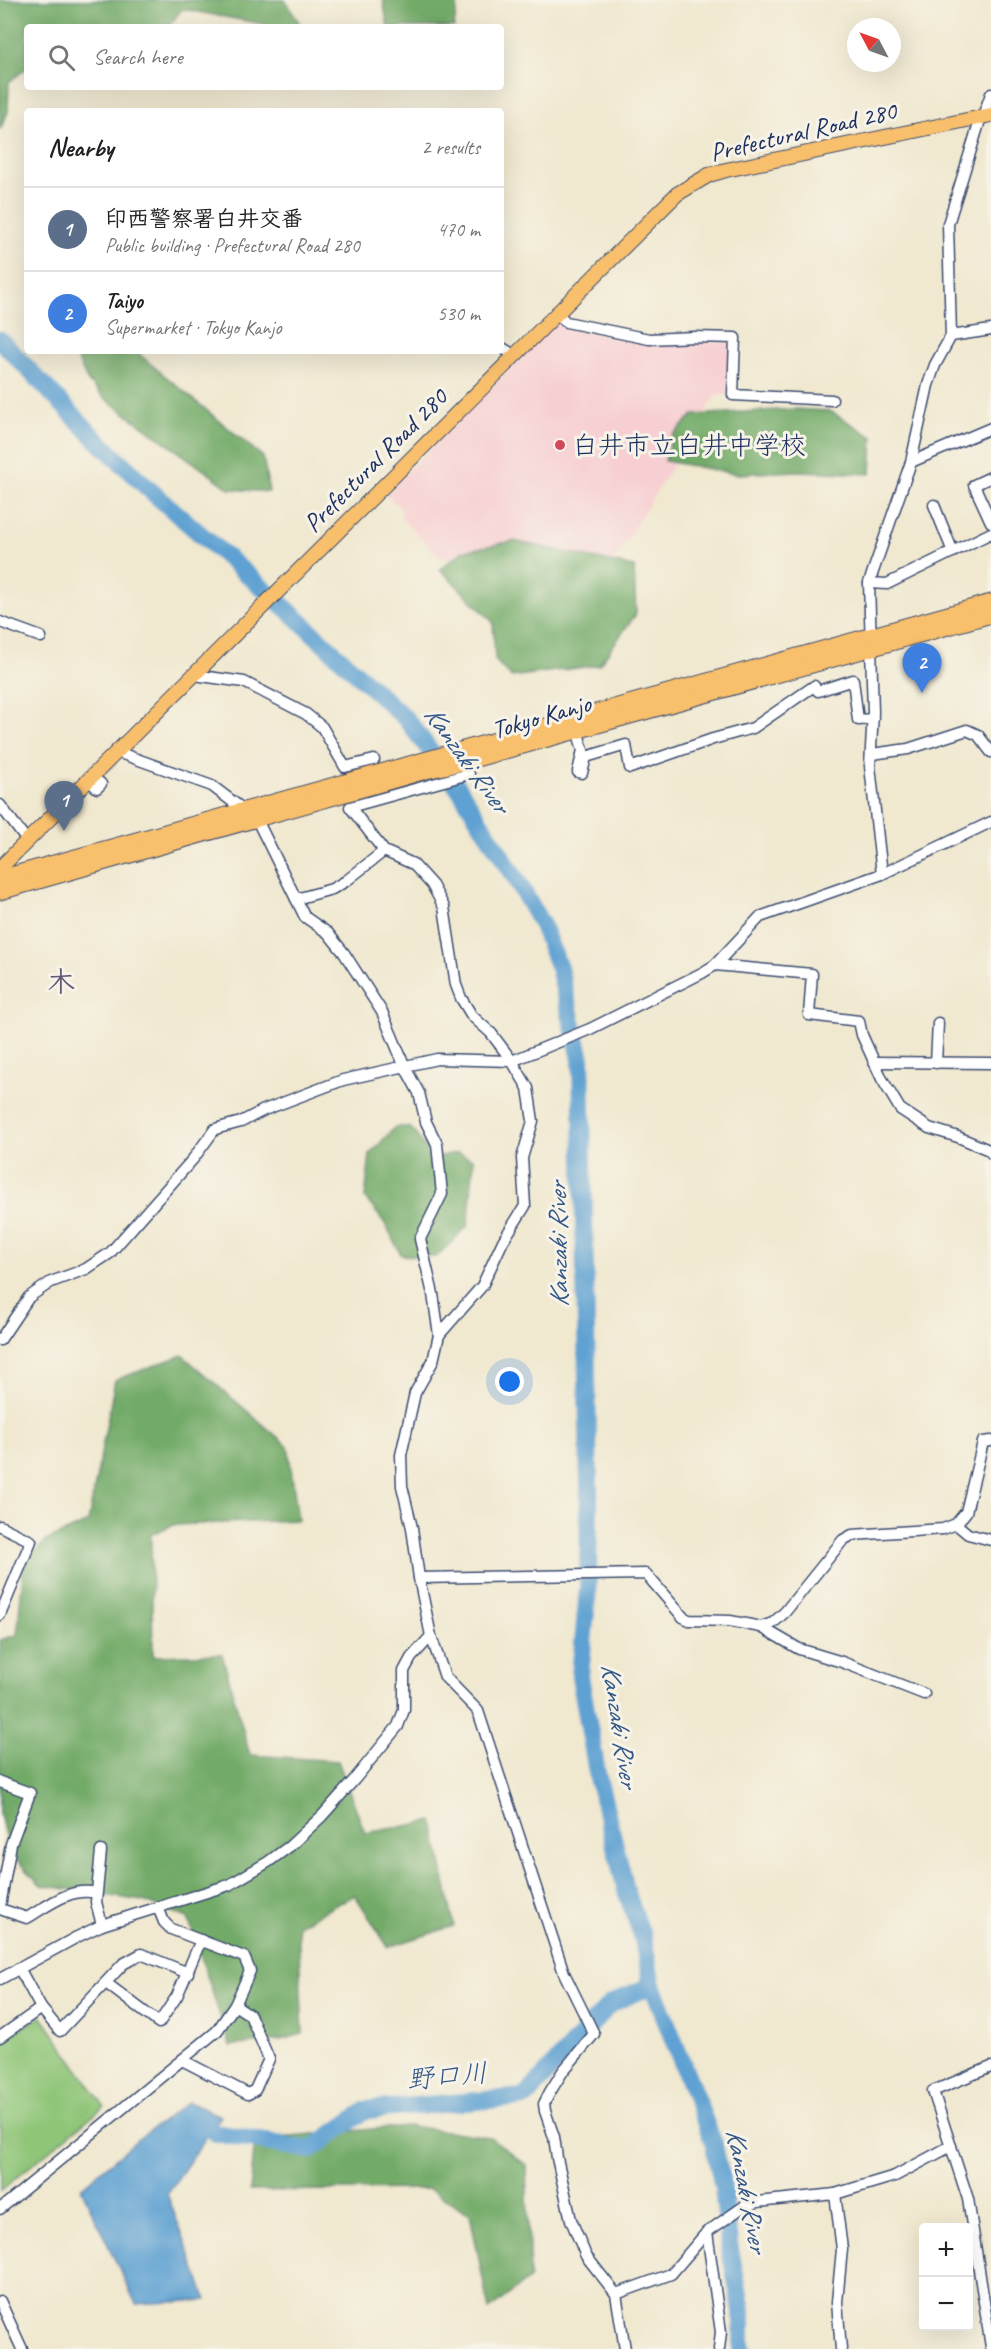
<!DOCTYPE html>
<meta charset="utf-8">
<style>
:root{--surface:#fff;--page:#f6f6f6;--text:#202124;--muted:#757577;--line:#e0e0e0;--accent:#d1495b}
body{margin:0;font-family:Caveat,"Klee One",sans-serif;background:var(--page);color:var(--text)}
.controls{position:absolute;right:18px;bottom:18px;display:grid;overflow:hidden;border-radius:6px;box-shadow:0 6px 24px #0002}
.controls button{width:54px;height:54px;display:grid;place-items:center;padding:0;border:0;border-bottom:2px solid var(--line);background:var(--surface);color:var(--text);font:30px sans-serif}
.compass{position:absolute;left:847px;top:18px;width:54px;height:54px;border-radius:50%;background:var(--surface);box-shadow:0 6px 24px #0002;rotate:311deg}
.you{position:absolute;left:510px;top:1382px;width:21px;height:21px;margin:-15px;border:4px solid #fff;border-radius:50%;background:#1a73e8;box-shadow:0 0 0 9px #1a73e833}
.badge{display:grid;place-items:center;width:39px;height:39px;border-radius:50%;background:var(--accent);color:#fff;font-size:20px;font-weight:700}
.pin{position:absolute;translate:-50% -50px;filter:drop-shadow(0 2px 3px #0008)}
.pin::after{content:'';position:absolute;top:32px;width:21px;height:18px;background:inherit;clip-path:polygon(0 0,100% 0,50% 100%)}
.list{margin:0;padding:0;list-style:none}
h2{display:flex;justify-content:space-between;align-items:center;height:78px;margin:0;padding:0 24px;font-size:26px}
h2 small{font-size:20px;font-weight:400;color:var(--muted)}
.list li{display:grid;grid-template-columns:39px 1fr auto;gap:18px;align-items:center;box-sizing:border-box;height:84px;padding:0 24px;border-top:2px solid var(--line)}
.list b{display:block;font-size:22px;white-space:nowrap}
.list p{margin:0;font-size:20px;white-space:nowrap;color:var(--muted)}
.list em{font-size:20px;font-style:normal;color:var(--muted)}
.icon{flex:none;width:33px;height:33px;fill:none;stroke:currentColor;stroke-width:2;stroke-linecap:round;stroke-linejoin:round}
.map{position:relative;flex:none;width:991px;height:2349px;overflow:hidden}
.search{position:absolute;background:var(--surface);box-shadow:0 6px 24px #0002;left:24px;top:24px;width:480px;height:66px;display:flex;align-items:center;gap:15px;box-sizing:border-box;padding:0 21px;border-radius:6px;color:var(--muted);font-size:22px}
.panel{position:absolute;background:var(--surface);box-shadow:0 6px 24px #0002;left:24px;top:108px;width:480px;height:246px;border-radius:6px}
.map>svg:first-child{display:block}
.built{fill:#f7cfd2}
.green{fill:#8ec577;stroke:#547a6a;stroke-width:1.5}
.forest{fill:#72aa68;stroke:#466c63;stroke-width:1.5}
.water{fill:#5ea1d2;stroke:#3c6898;stroke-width:1.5}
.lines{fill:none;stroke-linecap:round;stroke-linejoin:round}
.river{stroke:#5ea1d2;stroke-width:18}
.minor-casing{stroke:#3b4b6f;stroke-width:13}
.major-casing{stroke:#3b4b6f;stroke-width:16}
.highway-casing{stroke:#3b4b6f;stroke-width:17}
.minor{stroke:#fff;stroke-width:10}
.major{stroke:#f8bf6c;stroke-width:14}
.highway{stroke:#f8bf6c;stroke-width:15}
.poi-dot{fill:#d1495b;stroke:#f7f3e8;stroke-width:2}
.labels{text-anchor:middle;stroke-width:6;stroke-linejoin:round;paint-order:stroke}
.street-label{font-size:26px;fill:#1b2f5e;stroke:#f7f3e8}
.poi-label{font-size:26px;fill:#1b2f5e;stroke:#f7f3e8;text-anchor:start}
.water-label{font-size:27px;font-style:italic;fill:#325787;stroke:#f7f3e8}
.quarter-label{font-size:28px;font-weight:bold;fill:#625a76;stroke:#f7f3e8}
</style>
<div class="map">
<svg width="991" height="2349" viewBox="0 0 991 2349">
<rect width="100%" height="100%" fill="#f7f3e8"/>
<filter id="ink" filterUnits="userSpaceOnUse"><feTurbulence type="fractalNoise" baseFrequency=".0167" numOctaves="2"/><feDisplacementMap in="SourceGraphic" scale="12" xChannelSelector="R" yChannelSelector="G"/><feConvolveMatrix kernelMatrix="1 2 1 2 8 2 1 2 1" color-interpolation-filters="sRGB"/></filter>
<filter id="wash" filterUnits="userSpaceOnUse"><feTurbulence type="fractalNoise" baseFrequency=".008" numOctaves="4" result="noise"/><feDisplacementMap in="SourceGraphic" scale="24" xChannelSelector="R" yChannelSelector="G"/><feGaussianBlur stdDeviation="1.35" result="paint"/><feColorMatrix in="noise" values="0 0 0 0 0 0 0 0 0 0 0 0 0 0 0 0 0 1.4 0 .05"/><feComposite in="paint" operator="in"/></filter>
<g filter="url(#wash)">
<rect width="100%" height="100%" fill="#f0e8cf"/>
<path class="built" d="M558 320 564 325 642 344 732 342 729 395H716L597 588 442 558 401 518V509L385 494Z"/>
<path class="green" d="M41 2016 104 2106 0 2191V2041Z"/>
<g class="forest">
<path d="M0 0H285L302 27H279L182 9 168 27H27V68L9 82 8 112 0 130Z"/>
<path d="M383 0H458L454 27H388Z"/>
<path d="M74 351H138L140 355 263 457 269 492 230 489 104 398 87 380Z"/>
<path d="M794 409 830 411 873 437 871 474 799 471 737 474 665 461 672 436 693 415Z"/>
<path d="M514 541 634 567 636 614 599 665 511 677 495 660 493 622 440 569 463 551Z"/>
<path d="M395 1127H410L433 1157 458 1153 474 1160 468 1226 436 1257 401 1255 384 1222 365 1198 370 1154Z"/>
<path d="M182 1355 288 1446 298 1520 173 1525 151 1534 153 1656 222 1654 250 1755 338 1761 365 1833 433 1821 454 1926 388 1947 355 1895 298 1925 303 2034 280 2040 230 2046 188 1918 143 1901 41 1885 9 1852 0 1814V1640L17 1635 24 1563 46 1541 88 1522 115 1380Z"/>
<path d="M409 2126 490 2137 526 2165 530 2278 489 2310 470 2214 429 2189 250 2191 255 2139Z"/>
</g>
<path class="water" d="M188 2102 221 2116 167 2194 207 2300 136 2304 81 2188 138 2139Z"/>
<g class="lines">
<g class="river">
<path d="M0 340 95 438 152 492 290 612 406 719 458 787 516 879 542 925 559 968 581 1059 589 1487 588 1589 580 1676 598 1778 627 1894 642 1935 652 1985 713 2142 723 2187 729 2244 742 2311V2349"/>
<path d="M216 2133 310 2150 366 2110 525 2097 610 2004 652 1985"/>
</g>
</g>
</g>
<g filter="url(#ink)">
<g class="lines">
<g class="minor-casing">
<g id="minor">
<path d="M983 116 991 94"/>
<path d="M556 312 566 322 649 339 695 337 735 338 733 395 832 400"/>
<path d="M951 336 991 330"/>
<path d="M501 347 514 355"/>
<path d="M911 462 991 428"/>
<path d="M991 477 974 485 991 522"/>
<path d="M934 505 953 552"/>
<path d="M869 583 887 584 991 533"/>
<path d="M0 622 41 637"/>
<path d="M194 675 244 682 306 714 322 727 345 767 374 760"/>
<path d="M577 730 583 750 578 772 582 773 586 757 626 745 630 768 713 739 753 728 814 686 818 691 853 680 858 720 873 719"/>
<path d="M117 752 212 786 257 820 305 917 328 933 344 953 382 1012 405 1067 419 1093 426 1122 437 1144 442 1194 420 1239 433 1294 439 1335 433 1361 415 1393 401 1455 402 1486 412 1528 419 1578 431 1636 445 1677 478 1711 564 1973 594 2034 563 2071 550 2092 544 2104 545 2111 554 2137 557 2158 571 2220 586 2256 616 2294 625 2349"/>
<path d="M872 754 908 749 967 730 978 735 991 752"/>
<path d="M89 780 97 788 101 784 93 777"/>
<path d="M0 805 28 842"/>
<path d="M882 874 870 766 873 712 869 583 911 462 928 385 935 365 951 336 948 224 981 117"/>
<path d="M296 899 332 889 346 881 384 851"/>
<path d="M715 965 812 974 809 1015 859 1021 862 1035 882 1079 900 1109 929 1128 958 1137 989 1150 991 1153"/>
<path d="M874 1062 991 1063"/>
<path d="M936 1063 938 1023"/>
<path d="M439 1335 482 1286 503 1241 525 1206 522 1158 533 1121 528 1088 512 1061 491 1033 472 1016 461 998 456 985 444 907 432 885 413 864 384 851 350 807 469 774"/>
<path d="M0 1340 29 1297 51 1282 86 1269 110 1253 193 1159 215 1129 241 1122 264 1110 343 1080 437 1059 512 1061 590 1029 702 973 715 965 760 917 882 874 991 822"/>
<path d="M956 1524 968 1534 991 1540"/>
<path d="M0 1526 31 1541 0 1615"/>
<path d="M419 1578 646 1574 683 1617 689 1620 730 1621 761 1627 773 1623 785 1612 843 1540 852 1535 943 1529 956 1524 966 1512 983 1442 991 1441"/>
<path d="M761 1627 799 1649 842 1662 924 1694"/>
<path d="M0 1782 30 1793 11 1844 0 1906"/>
<path d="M101 1851 96 1902 102 1925"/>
<path d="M0 1909 27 1918C49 1905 70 1887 96 1893"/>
<path d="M19 1968 41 2008 60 2031 123 1964 141 1954 188 1973"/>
<path d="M0 1979 77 1937 102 1925 229 1885 268 1862 290 1846 322 1816 354 1780 398 1726 404 1710V1671L411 1658 431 1636"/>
<path d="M106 1983 159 2023 177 1996 201 1940"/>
<path d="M0 2037 41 2008"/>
<path d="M182 2060 248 2094 255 2090 269 2059 250 2015 235 2005"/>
<path d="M991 2067 933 2091 968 2199 991 2347"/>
<path d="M835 2194 842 2249 837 2302 841 2349"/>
<path d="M0 2209 217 2031 235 2005 250 1971 244 1957 171 1929 164 1922 158 1907"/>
<path d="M707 2232 721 2332 719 2349"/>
<path d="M616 2294 671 2274 707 2232 743 2207 757 2202 835 2194 895 2176 951 2146"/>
<path d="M0 2301 22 2349"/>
</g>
</g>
<g class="major-casing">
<path id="major" d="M0 868 677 194 709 175 726 170 991 115"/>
</g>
<g class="highway-casing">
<g id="highway">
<path d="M0 878 991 602"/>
<path d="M0 892 426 771 462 763 991 615"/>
</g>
</g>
<use href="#minor" class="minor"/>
<use href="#major" class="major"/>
<use href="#highway" class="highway"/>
</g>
</g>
<circle class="poi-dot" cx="560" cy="445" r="6"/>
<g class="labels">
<g class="street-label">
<text transform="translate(803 131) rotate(-13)" y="9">Prefectural Road 280</text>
<text transform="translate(375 460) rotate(-45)" y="9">Prefectural Road 280</text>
<text transform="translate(541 716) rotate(-16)" y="9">Tokyo Kanjo</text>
</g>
<g class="poi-label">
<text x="572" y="454">白井市立白井中学校</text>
</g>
<g class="water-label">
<text transform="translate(467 759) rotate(54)" y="9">Kanzaki River</text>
<text transform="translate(558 1245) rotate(-91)" y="9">Kanzaki River</text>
<text transform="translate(620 1725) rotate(81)" y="9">Kanzaki River</text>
<text transform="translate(447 2076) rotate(-5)" y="9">野口川</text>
<text transform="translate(747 2190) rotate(79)" y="9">Kanzaki River</text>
</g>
<g class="quarter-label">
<text x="61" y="991">木</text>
</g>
</g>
</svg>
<div class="controls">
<button>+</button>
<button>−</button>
</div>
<svg class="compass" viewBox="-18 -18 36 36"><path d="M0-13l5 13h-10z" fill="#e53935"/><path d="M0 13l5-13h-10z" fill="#757577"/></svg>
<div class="you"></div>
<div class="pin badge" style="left:64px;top:831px;background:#5c6f8a">1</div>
<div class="pin badge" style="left:922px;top:693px;background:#3f7fe0">2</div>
<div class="search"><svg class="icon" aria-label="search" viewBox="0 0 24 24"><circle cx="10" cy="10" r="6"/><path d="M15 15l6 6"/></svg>Search here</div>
<section class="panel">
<h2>Nearby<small>2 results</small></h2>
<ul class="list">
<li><span class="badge" style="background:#5c6f8a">1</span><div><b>印西警察署白井交番</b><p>Public building · Prefectural Road 280</p></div><em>470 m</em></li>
<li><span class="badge" style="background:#3f7fe0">2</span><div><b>Taiyo</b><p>Supermarket · Tokyo Kanjo</p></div><em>530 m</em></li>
</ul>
</section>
</div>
